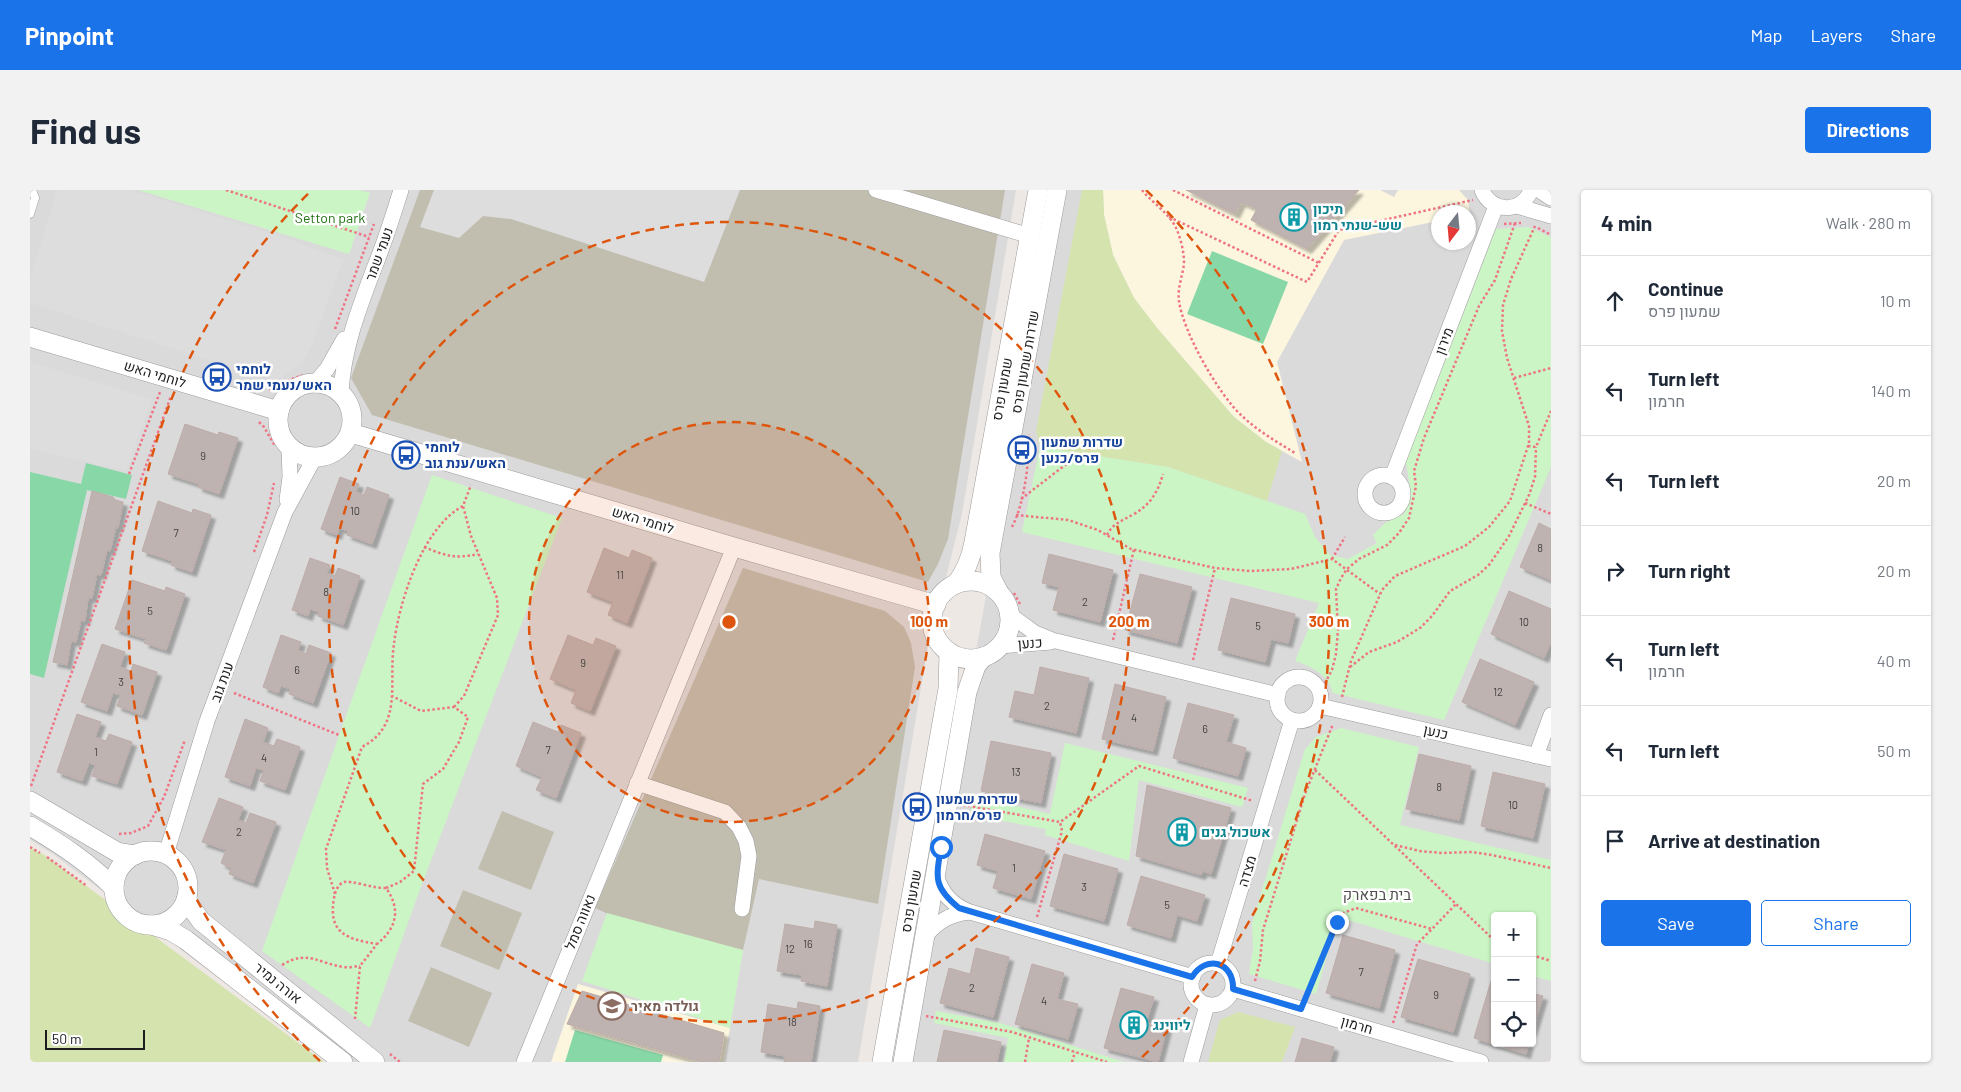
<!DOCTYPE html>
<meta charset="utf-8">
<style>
:root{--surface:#fff;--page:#f2f2f3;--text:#1f2937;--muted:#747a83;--line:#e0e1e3;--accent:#1a73e8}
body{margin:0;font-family:Barlow,Heebo,sans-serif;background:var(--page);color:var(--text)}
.controls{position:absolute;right:15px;bottom:15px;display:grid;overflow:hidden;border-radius:5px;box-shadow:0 1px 4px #0004}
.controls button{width:45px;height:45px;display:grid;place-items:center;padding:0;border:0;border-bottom:1px solid var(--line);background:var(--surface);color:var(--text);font:25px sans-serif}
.compass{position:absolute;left:1401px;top:15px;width:45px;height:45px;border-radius:50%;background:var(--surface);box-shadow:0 1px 4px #0004;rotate:196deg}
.scale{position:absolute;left:15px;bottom:12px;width:100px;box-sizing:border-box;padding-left:5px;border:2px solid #1d1d1d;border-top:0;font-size:14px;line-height:18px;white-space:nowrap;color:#1d1d1d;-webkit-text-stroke:4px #fff;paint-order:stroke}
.stop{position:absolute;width:15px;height:15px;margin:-11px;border:4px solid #1a73e8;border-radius:50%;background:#fff}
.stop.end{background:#1a73e8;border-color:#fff;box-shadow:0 1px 5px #0008}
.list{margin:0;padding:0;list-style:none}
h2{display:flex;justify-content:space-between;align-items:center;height:65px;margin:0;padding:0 20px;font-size:21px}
h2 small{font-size:16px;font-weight:400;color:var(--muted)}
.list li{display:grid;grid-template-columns:32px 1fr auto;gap:15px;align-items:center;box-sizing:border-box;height:90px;padding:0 20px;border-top:1px solid var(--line)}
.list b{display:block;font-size:19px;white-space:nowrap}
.list p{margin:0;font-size:16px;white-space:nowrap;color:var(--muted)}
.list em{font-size:16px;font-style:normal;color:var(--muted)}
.actions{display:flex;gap:10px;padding:15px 20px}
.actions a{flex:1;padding:11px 0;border:1px solid var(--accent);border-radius:5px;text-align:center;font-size:18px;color:var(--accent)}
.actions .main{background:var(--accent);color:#fff}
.icon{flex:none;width:28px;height:28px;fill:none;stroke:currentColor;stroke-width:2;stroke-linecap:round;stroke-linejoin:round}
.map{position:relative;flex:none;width:1521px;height:872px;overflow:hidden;border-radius:5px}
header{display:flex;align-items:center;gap:30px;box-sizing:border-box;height:70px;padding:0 25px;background:var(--accent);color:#fff}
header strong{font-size:24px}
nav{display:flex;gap:28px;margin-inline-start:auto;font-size:18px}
.intro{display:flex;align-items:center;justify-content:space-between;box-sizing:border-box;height:120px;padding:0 30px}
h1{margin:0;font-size:35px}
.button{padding:12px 22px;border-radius:5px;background:var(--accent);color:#fff;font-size:18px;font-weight:700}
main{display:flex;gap:30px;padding:0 30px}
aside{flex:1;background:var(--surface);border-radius:5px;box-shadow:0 1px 4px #0004}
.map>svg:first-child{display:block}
.residential{fill:#dbdadb;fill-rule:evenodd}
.education{fill:#fcf6df}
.construction{fill:#c1beb0}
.grass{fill:#d5e4ae}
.park{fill:#cbf5c4}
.pitch{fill:#88d7a7}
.parking{fill:#ddd}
.building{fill:#beb3b1;stroke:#beaca8;filter:url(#shadow)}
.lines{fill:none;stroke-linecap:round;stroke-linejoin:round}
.service-casing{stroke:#9a9a9a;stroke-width:9}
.minor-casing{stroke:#9a9a9a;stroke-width:16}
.tertiary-casing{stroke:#9a9a9a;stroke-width:20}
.path{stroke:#ee7483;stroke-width:2.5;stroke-dasharray:2.5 2.5;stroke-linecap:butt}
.service{stroke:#fff;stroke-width:8}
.minor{stroke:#fff;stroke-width:15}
.tertiary{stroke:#fff;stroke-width:19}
.route{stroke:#1a73e8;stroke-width:6}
.ring{fill:none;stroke:#de560d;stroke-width:2.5;stroke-dasharray:9 6}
.labels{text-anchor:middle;stroke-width:5;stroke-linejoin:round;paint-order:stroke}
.number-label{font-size:11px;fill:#454242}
.culture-label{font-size:14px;font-weight:bold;fill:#0d838f;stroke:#fff;text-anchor:start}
.park-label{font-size:14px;fill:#227314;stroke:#fff}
.street-label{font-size:14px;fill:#1d1d1d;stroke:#fff}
.transit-label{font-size:14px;font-weight:bold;fill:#164399;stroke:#fff;text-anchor:start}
.education-label{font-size:14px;font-weight:bold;fill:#785e54;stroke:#fff;text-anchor:start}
.neighbourhood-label{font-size:15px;fill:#505050;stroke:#fff}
.centre{fill:#de560d;stroke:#fff;stroke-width:2.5}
.ring-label{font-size:15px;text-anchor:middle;font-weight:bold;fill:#de560d;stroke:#fff;stroke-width:5;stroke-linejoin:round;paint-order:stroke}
</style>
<header>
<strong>Pinpoint</strong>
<nav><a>Map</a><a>Layers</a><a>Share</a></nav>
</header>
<div class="intro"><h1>Find us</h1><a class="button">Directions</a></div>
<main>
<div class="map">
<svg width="1521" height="872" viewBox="0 0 1521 872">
<defs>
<filter id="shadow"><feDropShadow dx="4.5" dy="4.5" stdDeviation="1" flood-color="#0004"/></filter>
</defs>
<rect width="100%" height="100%" fill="#eee8e4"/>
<g class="residential">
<path d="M0 0H986L932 324 897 462 828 872H301L23 664 0 650Z"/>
<path d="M1028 0H1521V872H873ZM1408 22H1438V52H1408ZM1465 726H1502V853H1465Z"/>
</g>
<g class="education">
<path d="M1073 0H1350L1364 7 1368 0H1429L1438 10 1441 35H1439L1438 22H1408V31L1314 50 1247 172 1272 272 1236 252 1204 227 1127 138 1104 108 1083 65 1074 25Z"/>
<path d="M548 794 700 838 694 872H521Z"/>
</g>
<g class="construction">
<path d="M390 0H975L918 349 908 374 898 392 342 225 321 188Z"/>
<path d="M713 378 855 421 874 437 881 453 885 477 848 714 729 689 713 760 661 750 589 729 565 718Z"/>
<path d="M472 621 524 642 501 700 448 679Z"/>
<path d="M433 700 492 723 469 780 410 756Z"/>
<path d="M401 777 462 803 439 857 378 831Z"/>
</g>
<g class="grass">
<path d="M1052 0H1073L1074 25 1083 65 1104 108 1127 138 1204 227 1236 252 1252 261 1237 311 1138 277 1010 257 1006 241Z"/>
<path d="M0 657 16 666 294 872H0Z"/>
<path d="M1208 822 1265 837 1252 872H1178L1190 830Z"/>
</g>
<g class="park">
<path d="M108 0H330L340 3 319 64Z"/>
<path d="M1498 37 1521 47V277L1414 530 1303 503C1298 485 1283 477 1265 471L1289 413 992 342 1010 257 1138 277 1275 324 1285 347 1300 365 1318 369 1347 353 1343 345 1355 333 1374 324 1381 305 1376 272 1466 39Z"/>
<path d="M402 285 532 328 392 694 340 838 232 761Z"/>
<path d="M1311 538 1389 557 1370 635 1521 670V791L1502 786V726H1465V774L1308 727 1286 804 1219 784 1223 758 1222 733 1275 559 1286 547Z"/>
<path d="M1035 553 1218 598 1212 617 1109 590 1099 671 1015 645 1016 639 940 625 944 606 1020 624Z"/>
<path d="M577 723 713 760 700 838 552 791Z"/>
<path d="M906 821 970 833 1094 872H974L978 848 904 833Z"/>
</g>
<g class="pitch">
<path d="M1182 61 1258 92 1233 154 1157 124Z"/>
<path d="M56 273 102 285 96 309 57 300 14 488 0 484V282L51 294Z"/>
<path d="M545 840 633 865 631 872H535Z"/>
</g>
<g class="parking">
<path d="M27 0H100L253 47 313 70 283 152 272 174 245 191 0 113V90Z"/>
<path d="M404 0H710L674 92 481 29 453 26 429 48 390 37Z"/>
<path d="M0 172 122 209 96 281 0 259Z"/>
</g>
<g class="building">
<path d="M1156 0H1329L1277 59 1221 30 1227 19 1211 12 1205 24Z"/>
<path d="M155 234 188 245 189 242 208 248 189 304 168 297 169 294 138 284Z"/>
<path d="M310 287 329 294 326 302 334 305 337 297 359 305 342 354 317 345 318 341 309 338 307 345 291 339Z"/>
<path d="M62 301 83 307 85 310 93 312 88 338 86 337 80 361 77 360 71 385 67 384 62 408H58L55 431 51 430 46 452 41 451 37 475 23 472Z"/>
<path d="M128 311 162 323 163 319 181 325 162 382 141 375 142 371 112 361Z"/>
<path d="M1509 333 1521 339V390L1490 377Z"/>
<path d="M574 358 599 368 602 360 622 368 597 433 578 425 583 412 557 402Z"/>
<path d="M1019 364 1083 380 1070 432 1023 420 1029 397 1012 393Z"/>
<path d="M280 368 300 375 297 383 305 386 308 378 330 386 313 435 288 426 289 422 280 419 278 426 262 420Z"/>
<path d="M1110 384 1162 397 1147 453 1095 440Z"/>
<path d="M102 390 135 401 136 397 155 404 136 460 114 453 116 449 85 439Z"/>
<path d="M1479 401 1521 419V452L1514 468 1461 444Z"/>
<path d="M1201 408 1265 424 1258 453 1241 449 1235 472 1188 460Z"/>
<path d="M251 445 271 452 268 460 276 464 279 455 301 463 283 513 259 504 260 499 251 496 248 503 233 497Z"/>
<path d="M538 445 563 455 566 448 586 456 560 521 541 513 546 500 520 489Z"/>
<path d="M72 454 95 462 90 477 101 481 103 474 127 482 112 525 87 516 91 505 83 503 77 521 51 512Z"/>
<path d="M1450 469 1504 492 1485 535 1432 512Z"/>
<path d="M1010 477 1059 488 1046 543 979 527 985 501 1004 505Z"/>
<path d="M1085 494 1136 507 1123 561 1072 549Z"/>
<path d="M1158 513 1204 525 1196 552 1216 558 1208 586 1143 568Z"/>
<path d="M47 524 71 532 65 547 76 551 79 544 102 552 87 594 62 586 66 575 59 573 52 591 27 582Z"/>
<path d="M215 529 238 538 233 552 244 556 247 549 270 557 255 600 230 591 234 580 226 578 220 596 195 587Z"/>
<path d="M503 532 528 542 531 535 551 543 526 608 506 600 512 587 486 576Z"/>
<path d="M961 551 1021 563 1011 613 951 601Z"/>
<path d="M1389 564 1441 576 1429 630 1376 619Z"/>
<path d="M1463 582 1515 594 1503 648 1451 636Z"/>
<path d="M1117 595 1201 618 1181 684 1173 681 1171 685 1106 666Z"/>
<path d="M189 608 213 617 208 630 216 633 220 623 246 632 223 693 199 684 201 678 191 673 196 660 172 652Z"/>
<path d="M955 644 1015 661 1001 709 963 698 968 681 947 675Z"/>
<path d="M1034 664 1088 679 1074 731 1020 716Z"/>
<path d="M1111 686 1175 705 1167 731 1147 725 1141 748 1097 735Z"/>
<path d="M785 731 807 735 797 796 771 791 772 785 747 781 755 734 784 739Z"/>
<path d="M1313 745 1365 760 1349 818 1296 803Z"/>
<path d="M946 758 979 767 963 827 910 813 919 778 940 784Z"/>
<path d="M1388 769 1440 784 1423 842 1371 827Z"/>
<path d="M1002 774 1034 783 1027 809 1048 814 1038 849 985 834Z"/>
<path d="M1461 791 1465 792V853H1499L1496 864 1444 848Z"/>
<path d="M1091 798 1124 807 1116 833 1137 838 1128 872 1074 858Z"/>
<path d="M552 801 694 843 689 872H672L537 834Z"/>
<path d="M1502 803 1513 806 1502 842Z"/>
<path d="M768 812 790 816 781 872H754L755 866 731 862 738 814 767 819Z"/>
<path d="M914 840 971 852 967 872H907Z"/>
<path d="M1272 848 1304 857 1300 872H1265Z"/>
</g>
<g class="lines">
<g class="service-casing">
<path id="service" d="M0 24 5 8 2 0"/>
</g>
<g class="minor-casing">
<g id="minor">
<path d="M846 0 1000 46"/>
<path d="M1452 0C1461 23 1492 24 1501 0"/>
<path d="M1509 0 1521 8"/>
<path d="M1487 16 1521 26"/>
<path d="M284 194 297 179 314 149"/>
<path d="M311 204C313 159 329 118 345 76 355 51 363 26 371 0"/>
<circle cx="1354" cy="304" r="19"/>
<path d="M1362 287 1466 16"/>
<path d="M257 310 260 287 259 256"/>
<path d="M980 425 1005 443 1022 450 1248 505"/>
<path d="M970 456 1021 452"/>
<circle cx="1269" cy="509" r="22"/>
<path d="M1290 516 1521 569"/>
<path d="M1506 566 1521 525"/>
<path d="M607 593 695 622 709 637 716 651 719 666 712 719"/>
<path d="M136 664 177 531 255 322 285 267"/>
<path d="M906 685C912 704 922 715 940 722L1163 787"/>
<path d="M896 745C909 731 920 724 940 722"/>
<circle cx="1182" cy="794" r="21"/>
<path d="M1188 774 1262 530"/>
<path d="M1203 799 1451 872"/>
<path d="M494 872 704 357"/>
<path d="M1161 872 1177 815"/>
</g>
</g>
<g class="tertiary-casing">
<g id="tertiary">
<path d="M0 147 249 221"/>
<circle cx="285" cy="230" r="37"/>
<path d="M321 243 704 357 906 415"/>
<circle cx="941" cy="430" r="39"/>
<path d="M926 394C936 381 941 369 944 352L1008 0"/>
<path d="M968 401 961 387 960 363 1027 0"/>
<path d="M0 611 87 662 105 665"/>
<path d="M0 636C32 655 58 672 84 698"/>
<circle cx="121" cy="698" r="37"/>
<path d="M156 710 171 731 345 872"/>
<path d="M121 735 141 741 156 750 313 872"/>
<path d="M852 872 918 499 919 462"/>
<path d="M873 872 937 502 946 476 953 467"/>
</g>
</g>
<g class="path">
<path d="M196 0 339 47"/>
<path d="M1112 0C1123 14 1139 22 1147 40 1151 50 1154 62 1154 73 1153 85 1147 98 1149 111 1153 142 1189 205 1212 226 1228 241 1247 252 1265 263"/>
<path d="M1143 0 1289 73"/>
<path d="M1139 27 1277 92 1309 40 1443 10"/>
<path d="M1474 34 1491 33"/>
<path d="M1508 38 1521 45"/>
<path d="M305 139 344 34"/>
<path d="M1484 188 1521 178"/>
<path d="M239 199 272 185"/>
<path d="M229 232 234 237 245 256"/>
<path d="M1498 256 1506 257 1521 221"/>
<path d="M299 270 321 259"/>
<path d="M99 284 130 202"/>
<path d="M991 309 1043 269"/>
<path d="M1495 313 1521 324"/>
<path d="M986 325 1038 330 1068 340 1101 359 1185 378 1220 381 1261 379 1302 369 1350 404"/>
<path d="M982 337C995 312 999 272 999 244"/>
<path d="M1077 345C1083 333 1092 331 1104 324 1120 315 1128 302 1133 284"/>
<path d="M394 357C416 366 425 369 448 364"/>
<path d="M224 362 237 325 244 293"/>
<path d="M1302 369 1315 347"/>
<path d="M984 403 991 416"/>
<path d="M1083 450 1104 359"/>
<path d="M1163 470 1185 378"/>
<path d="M1320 477 1339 462 1367 452 1390 438 1402 426 1420 401 1448 385 1459 375 1479 346 1499 305 1505 287 1506 257"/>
<path d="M1290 502 1302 480 1306 464 1308 440 1306 399 1311 388 1317 379 1329 369 1357 355 1369 343 1379 328 1386 296 1384 281 1394 248 1449 116 1465 90 1485 33"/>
<path d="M204 503 309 545"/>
<path d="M1312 507 1321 471 1352 400 1365 386 1435 356 1459 337 1480 311 1499 253V236L1477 168 1472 141 1473 115 1481 89 1505 36"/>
<path d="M424 517 434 506 468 425 467 408 441 346 433 316"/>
<path d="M1285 580 1465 751"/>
<path d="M1 596 141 206"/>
<path d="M933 615 1030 632 1109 576 1223 611"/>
<path d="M89 644 101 643 118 636 134 607 155 550"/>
<path d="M1365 655 1390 661 1411 663 1442 662 1462 665 1521 678"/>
<path d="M0 657 10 663"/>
<path d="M17 667 57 696"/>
<path d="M356 698 370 692 384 681 393 594 413 579 429 552 438 527 424 517 391 521 362 506"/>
<path d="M305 704 297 678 296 659 332 557C374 535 358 492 364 454 369 411 393 337 433 316L441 295"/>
<path d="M79 713 100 737 107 741"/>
<path d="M1007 727 1032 641 1030 632"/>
<path d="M1502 765 1521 771"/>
<path d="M252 775C278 759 289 774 314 777 319 778 325 776 330 776"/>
<path d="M1225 791 1230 771 1233 740 1275 604 1303 534"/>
<path d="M1277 806 1311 724 1326 718 1402 739 1426 714"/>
<path d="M896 826 982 842 1077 872"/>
<path d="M325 829 330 776 347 754C316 749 298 743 304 708 305 702 308 694 314 692 320 690 346 699 356 698 371 719 367 738 347 754"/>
<path d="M1363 833 1387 754 1402 739"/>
<path d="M360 864 370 872"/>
<path d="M995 872 999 848"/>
<path d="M1042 872 1045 862"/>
<path d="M1520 872 1521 870"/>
</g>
<use href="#service" class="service"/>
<use href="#minor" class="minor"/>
<use href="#tertiary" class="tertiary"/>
</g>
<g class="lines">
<path class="route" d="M911 657C906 688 903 697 929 718L1162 787C1176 764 1204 772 1203 799L1271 819 1307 732"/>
</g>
<circle cx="699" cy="432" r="200" fill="#de560d" fill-opacity=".12"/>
<g class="ring">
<circle cx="699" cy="432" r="200"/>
<circle cx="699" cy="432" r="400"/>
<path d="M290 871A600 600 0 0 1 282 0M1116 0A600 600 0 0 1 1108 871"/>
</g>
<defs>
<g id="building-ring" transform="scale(1.4375)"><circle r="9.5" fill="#fff" stroke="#0f9aa8" stroke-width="1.5"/><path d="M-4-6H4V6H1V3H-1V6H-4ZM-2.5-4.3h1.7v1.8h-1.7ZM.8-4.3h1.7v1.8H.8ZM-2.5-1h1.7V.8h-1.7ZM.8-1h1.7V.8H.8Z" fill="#0f9aa8"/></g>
<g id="bus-ring" transform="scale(1.4375)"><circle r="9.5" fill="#fff" stroke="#1a4fb4" stroke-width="1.5"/><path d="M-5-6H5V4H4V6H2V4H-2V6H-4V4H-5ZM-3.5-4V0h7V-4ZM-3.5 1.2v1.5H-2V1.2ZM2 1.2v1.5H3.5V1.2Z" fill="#1a4fb4"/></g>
<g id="school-ring" transform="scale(1.4375)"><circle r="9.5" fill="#fff" stroke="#8d6e63" stroke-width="1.5"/><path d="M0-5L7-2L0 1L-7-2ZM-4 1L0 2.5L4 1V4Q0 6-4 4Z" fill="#8d6e63"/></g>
</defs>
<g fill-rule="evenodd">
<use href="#building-ring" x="1264" y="27"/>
<use href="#bus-ring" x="187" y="187"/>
<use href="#bus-ring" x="992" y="260"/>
<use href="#bus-ring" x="376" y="265"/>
<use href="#bus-ring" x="887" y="617"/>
<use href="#building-ring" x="1152" y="642"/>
<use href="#school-ring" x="582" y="816"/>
<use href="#building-ring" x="1104" y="835"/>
</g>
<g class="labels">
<g class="number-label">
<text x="173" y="270">9</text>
<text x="325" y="325">10</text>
<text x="146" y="347">7</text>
<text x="1510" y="362">8</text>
<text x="590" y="389">11</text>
<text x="296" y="406">8</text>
<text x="1055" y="416">2</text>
<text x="120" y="425">5</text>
<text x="1494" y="436">10</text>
<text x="1228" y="440">5</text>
<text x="553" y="477">9</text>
<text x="267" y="484">6</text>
<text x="91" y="496">3</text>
<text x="1468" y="506">12</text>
<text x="1017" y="520">2</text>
<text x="1104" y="532">4</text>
<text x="1175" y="543">6</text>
<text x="518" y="564">7</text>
<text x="66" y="566">1</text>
<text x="234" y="572">4</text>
<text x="986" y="586">13</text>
<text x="1409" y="601">8</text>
<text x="1483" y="619">10</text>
<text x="209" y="646">2</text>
<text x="984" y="682">1</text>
<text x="1054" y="701">3</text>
<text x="1137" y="719">5</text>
<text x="778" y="758">16</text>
<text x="760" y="763">12</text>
<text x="1331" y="786">7</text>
<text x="942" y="802">2</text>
<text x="1406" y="809">9</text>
<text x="1014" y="815">4</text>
<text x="762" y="836">18</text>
</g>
<g class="culture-label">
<text x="1283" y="24">תיכון<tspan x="1283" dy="16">שש-שנתי רמון</tspan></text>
<text x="1171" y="647">אשכול גנים</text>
<text x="1123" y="840">ליווינג</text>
</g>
<g class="park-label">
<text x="300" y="33">Setton park</text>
</g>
<g class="street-label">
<text transform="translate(349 64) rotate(-70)" y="5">נעמי שמר</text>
<text transform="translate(1414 151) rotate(-69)" y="5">מירון</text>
<text transform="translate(995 172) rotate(-80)" y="5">שדרות שמעון פרס</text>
<text transform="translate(125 184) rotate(17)" y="5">לוחמי האש</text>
<text transform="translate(972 199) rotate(-80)" y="5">שמעון פרס</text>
<text transform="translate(613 330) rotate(17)" y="5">לוחמי האש</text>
<text transform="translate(1000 453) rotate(-4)" y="5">כנען</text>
<text transform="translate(192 492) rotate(-70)" y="5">ענת גוב</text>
<text transform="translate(1406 542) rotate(13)" y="5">כנען</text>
<text transform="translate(1217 681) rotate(-73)" y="5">מצדה</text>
<text transform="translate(881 711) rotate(-80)" y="5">שמעון פרס</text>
<text transform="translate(550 732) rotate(-68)" y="5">נאווה סמל</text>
<text transform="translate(248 793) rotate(39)" y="5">אורה נמיר</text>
<text transform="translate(1327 835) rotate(16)" y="5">חרמון</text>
</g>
<g class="transit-label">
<text x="206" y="184">לוחמי<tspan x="206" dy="16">האש/נעמי שמר</tspan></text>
<text x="1011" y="257">שדרות שמעון<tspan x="1011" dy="16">פרס/כנען</tspan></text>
<text x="395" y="262">לוחמי<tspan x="395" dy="16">האש/ענת גוב</tspan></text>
<text x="906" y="614">שדרות שמעון<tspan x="906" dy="16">פרס/חרמון</tspan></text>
</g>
<g class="education-label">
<text x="601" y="821">גולדה מאיר</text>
</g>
<g class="neighbourhood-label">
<text x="1347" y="710">בית בפארק</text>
</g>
</g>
<circle cx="699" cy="432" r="8" class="centre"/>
<g class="ring-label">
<text x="899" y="437">100 m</text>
<text x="1099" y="437">200 m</text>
<text x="1299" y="437">300 m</text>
</g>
</svg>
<div class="controls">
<button>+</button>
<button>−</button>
<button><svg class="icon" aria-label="locate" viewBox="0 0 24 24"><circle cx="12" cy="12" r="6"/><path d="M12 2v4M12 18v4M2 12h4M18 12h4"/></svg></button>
</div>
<svg class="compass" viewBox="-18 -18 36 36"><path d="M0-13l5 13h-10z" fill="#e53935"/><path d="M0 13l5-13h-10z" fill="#747a83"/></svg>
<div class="scale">50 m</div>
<div class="stop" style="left:911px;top:657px"></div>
<div class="stop end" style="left:1307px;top:732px"></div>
</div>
<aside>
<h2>4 min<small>Walk · 280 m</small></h2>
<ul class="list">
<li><svg class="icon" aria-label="ahead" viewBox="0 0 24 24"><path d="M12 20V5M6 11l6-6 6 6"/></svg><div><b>Continue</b><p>שמעון פרס</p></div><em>10 m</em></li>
<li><svg class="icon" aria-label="left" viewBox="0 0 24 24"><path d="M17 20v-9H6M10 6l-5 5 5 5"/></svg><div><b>Turn left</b><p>חרמון</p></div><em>140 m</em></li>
<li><svg class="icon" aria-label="left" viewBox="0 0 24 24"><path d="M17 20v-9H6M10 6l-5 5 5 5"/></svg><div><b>Turn left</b></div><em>20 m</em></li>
<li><svg class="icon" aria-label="right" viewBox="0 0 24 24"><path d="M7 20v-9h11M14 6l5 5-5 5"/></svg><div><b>Turn right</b></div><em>20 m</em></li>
<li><svg class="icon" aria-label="left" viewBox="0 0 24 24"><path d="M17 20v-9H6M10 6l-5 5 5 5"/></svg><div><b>Turn left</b><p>חרמון</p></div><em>40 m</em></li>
<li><svg class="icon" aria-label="left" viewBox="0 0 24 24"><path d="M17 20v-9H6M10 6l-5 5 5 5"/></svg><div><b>Turn left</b></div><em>50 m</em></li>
<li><svg class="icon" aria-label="arrive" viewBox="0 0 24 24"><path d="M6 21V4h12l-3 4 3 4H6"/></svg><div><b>Arrive at destination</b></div></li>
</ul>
<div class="actions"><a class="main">Save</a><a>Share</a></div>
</aside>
</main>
